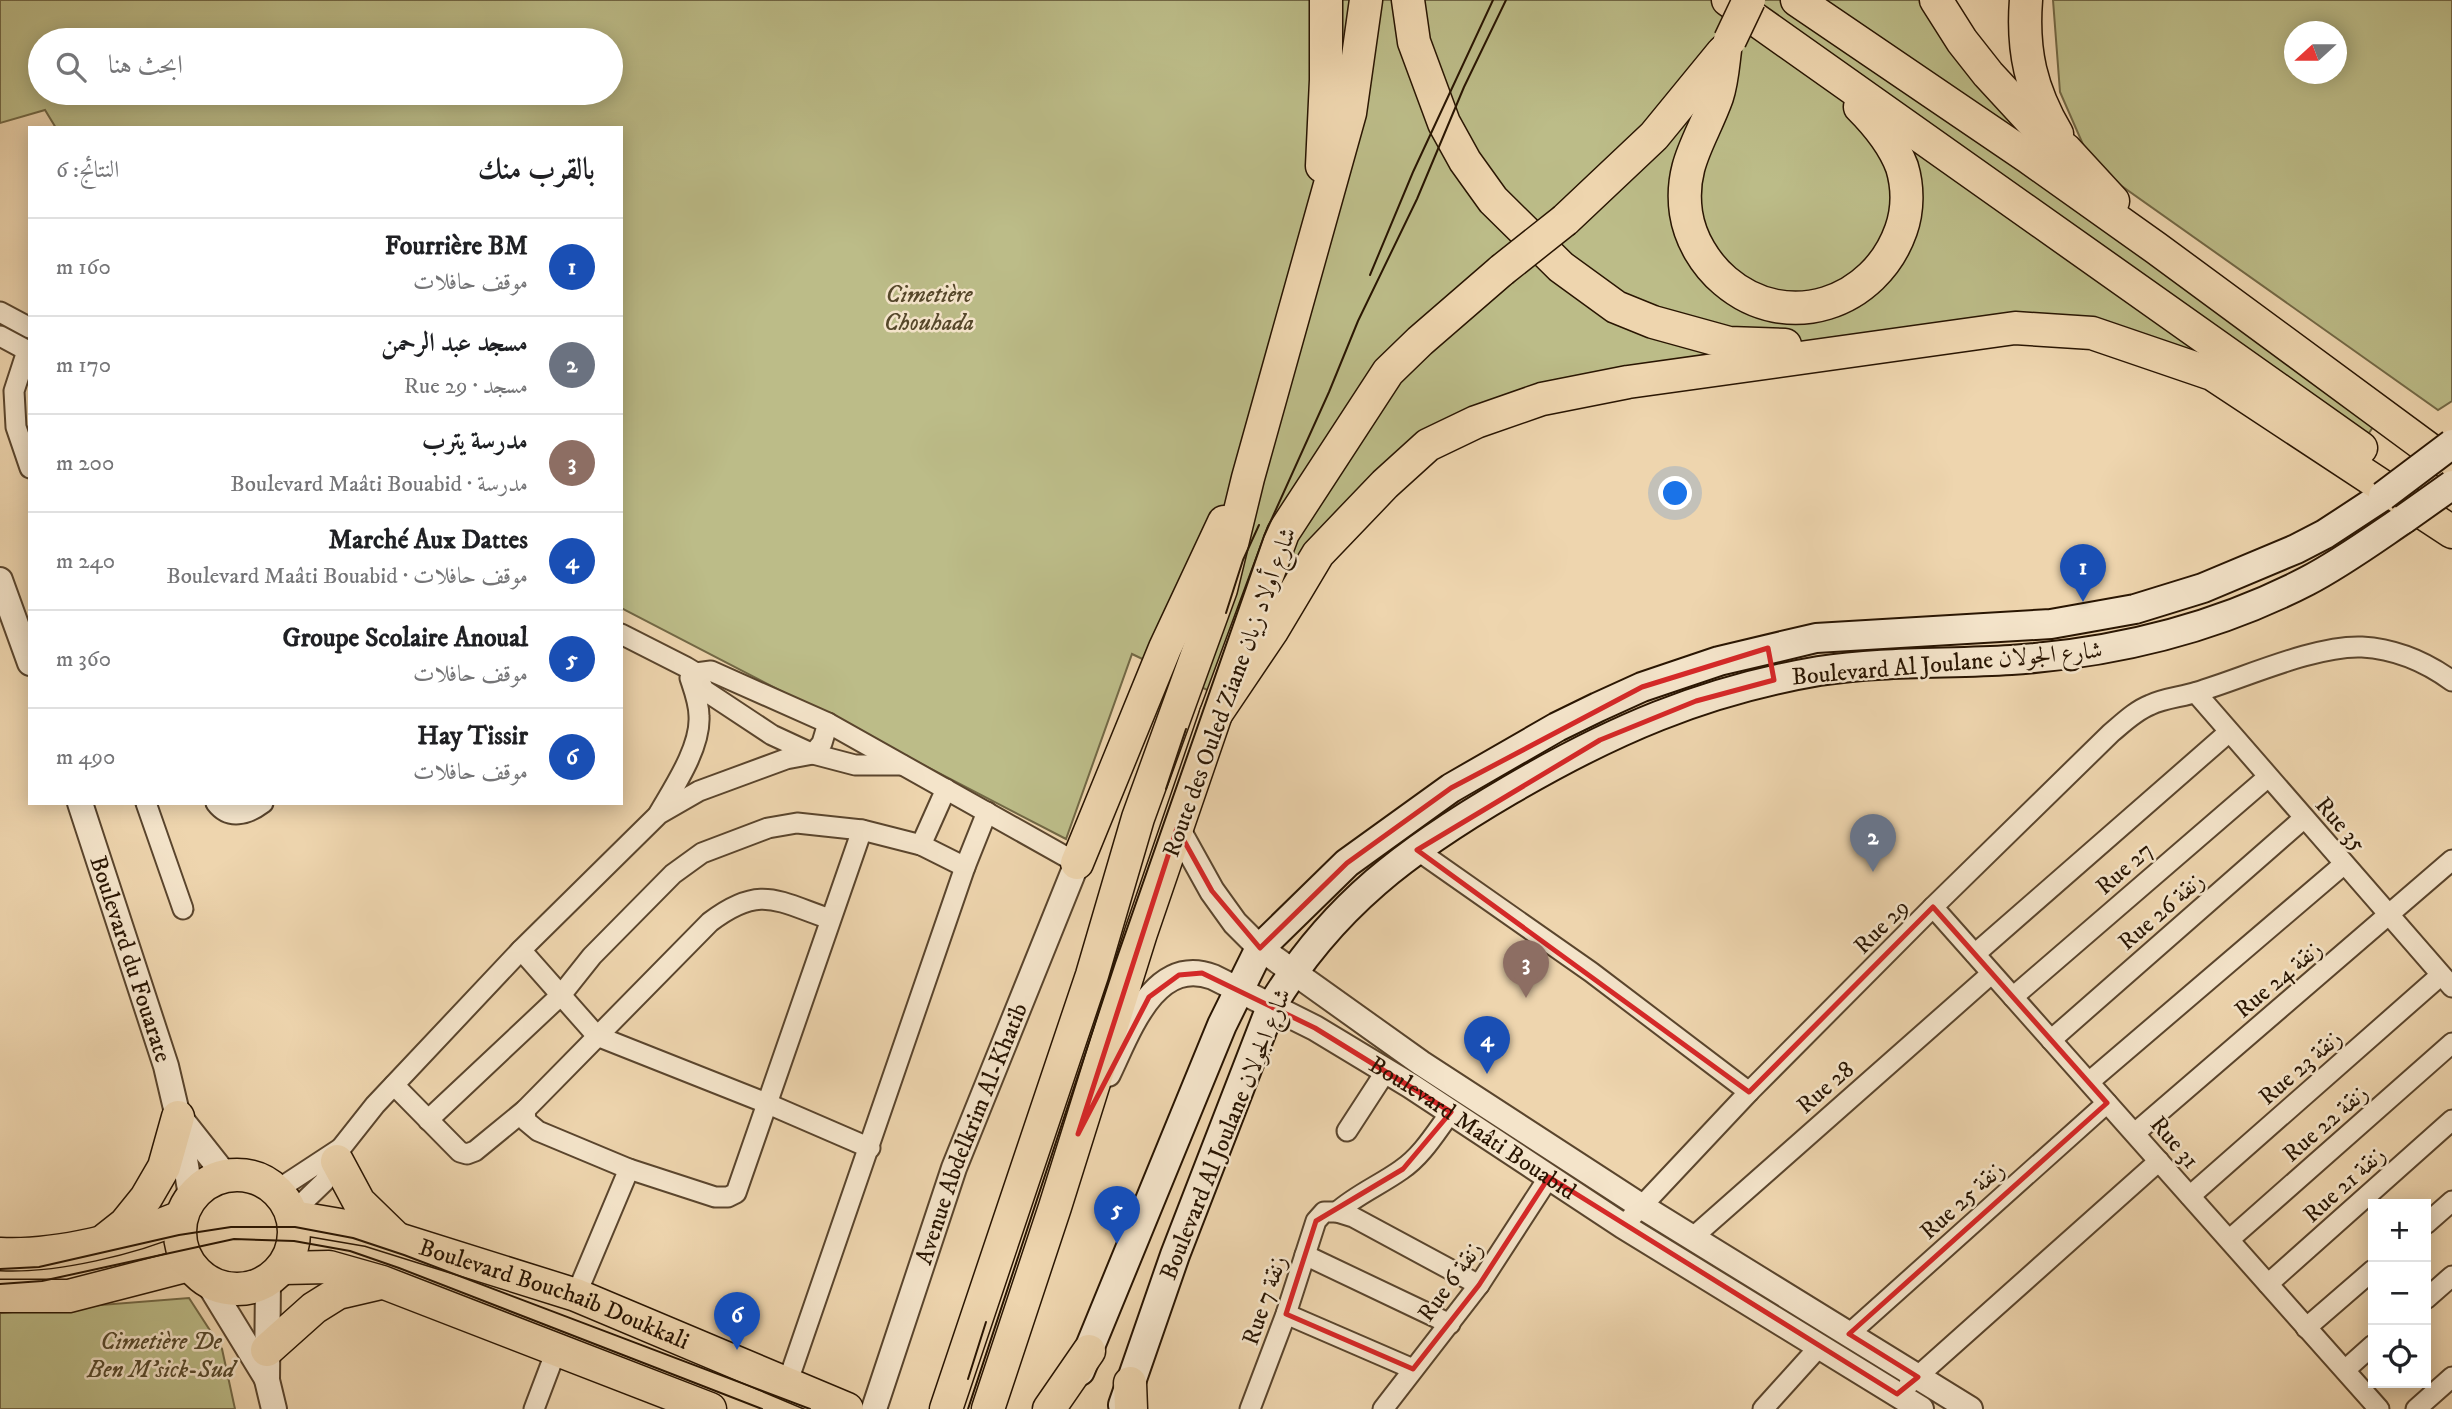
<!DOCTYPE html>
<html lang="ar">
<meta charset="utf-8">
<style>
:root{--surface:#fff;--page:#f2f2f2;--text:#202124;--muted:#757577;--line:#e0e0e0;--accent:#8f2418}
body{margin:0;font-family:"IM FELL DW Pica",Amiri,serif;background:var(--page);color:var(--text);direction:rtl}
.controls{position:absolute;right:21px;bottom:21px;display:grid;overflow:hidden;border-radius:0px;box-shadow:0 4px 18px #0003}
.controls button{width:63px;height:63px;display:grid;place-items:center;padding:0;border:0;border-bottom:2px solid var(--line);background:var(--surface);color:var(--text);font:35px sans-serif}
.compass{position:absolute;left:2284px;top:21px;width:63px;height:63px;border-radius:50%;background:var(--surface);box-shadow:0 4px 18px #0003;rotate:249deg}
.you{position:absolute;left:1676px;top:494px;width:24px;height:24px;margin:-18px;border:5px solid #fff;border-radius:50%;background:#1a73e8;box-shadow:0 0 0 10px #1a73e833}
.badge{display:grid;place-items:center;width:46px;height:46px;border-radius:50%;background:var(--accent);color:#fff;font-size:23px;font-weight:700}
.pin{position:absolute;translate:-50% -58px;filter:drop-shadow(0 2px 4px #0008)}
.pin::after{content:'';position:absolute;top:37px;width:24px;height:21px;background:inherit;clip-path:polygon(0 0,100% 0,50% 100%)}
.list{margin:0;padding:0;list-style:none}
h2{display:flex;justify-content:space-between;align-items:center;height:91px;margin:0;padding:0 28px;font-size:30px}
h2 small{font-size:23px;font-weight:400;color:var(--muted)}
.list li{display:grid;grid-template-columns:46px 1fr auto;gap:21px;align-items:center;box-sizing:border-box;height:98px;padding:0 28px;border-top:2px solid var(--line)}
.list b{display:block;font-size:26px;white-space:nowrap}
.list p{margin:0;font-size:23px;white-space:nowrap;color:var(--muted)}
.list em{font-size:23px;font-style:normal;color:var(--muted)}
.icon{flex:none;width:38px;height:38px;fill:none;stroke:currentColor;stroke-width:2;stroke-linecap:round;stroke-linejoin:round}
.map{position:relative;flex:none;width:2452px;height:1409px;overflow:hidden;direction:ltr}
.search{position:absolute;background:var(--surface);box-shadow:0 4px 18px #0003;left:28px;top:28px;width:595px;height:77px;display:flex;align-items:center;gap:18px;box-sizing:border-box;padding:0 24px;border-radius:38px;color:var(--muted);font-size:26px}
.panel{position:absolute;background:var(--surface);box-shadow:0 4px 18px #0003;left:28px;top:126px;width:595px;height:679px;border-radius:0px;direction:rtl}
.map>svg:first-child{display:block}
.green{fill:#bcbc88;stroke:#726845;stroke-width:2;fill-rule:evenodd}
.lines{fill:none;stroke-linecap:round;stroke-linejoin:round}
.minor-casing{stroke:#5a452d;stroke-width:23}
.tertiary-casing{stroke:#5a452d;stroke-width:28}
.secondary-casing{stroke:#291502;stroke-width:32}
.primary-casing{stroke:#291502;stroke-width:35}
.trunk-casing{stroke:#291502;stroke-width:35}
.minor{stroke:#f4e4ca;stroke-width:19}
.tertiary{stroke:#f4e4ca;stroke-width:24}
.secondary{stroke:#f4e4ca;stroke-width:28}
.primary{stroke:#eed5ae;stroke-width:32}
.trunk{stroke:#eed5ae;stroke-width:32}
.tram{stroke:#291502;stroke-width:2}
.secondary-bridge-casing{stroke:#291502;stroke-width:32;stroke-linecap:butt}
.trunk-bridge-casing{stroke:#291502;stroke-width:35;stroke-linecap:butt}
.secondary-bridge{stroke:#f4e4ca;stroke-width:28}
.trunk-bridge{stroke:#eed5ae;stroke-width:32}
.marked{fill:none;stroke:#d62828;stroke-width:5;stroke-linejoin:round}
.labels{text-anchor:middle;stroke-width:5;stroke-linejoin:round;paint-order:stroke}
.park-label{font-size:24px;font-style:italic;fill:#55472a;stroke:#f4e4ca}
.street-label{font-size:24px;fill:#291502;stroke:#f4e4ca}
</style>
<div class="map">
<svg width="2452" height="1409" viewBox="0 0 2452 1409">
<rect width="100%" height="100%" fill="#eed5ae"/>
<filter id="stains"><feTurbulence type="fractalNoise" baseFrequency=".00286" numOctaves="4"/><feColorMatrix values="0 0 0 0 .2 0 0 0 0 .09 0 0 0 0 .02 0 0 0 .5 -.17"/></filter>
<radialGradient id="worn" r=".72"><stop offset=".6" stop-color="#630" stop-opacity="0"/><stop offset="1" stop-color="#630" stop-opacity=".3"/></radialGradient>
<g class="green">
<path d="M0 0H1929L2070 175 2383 413 2345 467 2163 351 2003 337 1501 412 1392 469 1224 698 1132 654 1066 839 621 608V128H56L45 110 0 123ZM40 40H611V93H40Z"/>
<path d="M2053 0H2452V401L2438 410 2092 165 2060 92ZM2294 32H2336V74H2294Z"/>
<path d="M189 1298 222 1349 235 1409H0V1313Z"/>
</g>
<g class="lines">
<g class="minor-casing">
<g id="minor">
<path d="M0 312 30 328"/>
<path d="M0 336 30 352"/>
<path d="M27 351 14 391 16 427 30 468"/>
<path d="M621 634 686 667 696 673 704 690 772 735 813 754 855 765H902"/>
<path d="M696 673 711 671 828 723 1077 863"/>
<path d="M2196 693 2452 987"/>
<path d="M146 803 183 909"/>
<path d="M216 803C229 820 247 815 263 803"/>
<path d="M659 813C674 787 701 747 699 716 699 703 694 690 690 678"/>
<path d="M921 845 946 789"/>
<path d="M1417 850 1591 972 1749 1092"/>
<path d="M1933 907 2379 1409"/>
<path d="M521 950 597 1036 766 1103 870 1148"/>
<path d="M1975 954 2229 732"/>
<path d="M2013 997 2268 777"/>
<path d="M2051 1040 2303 819"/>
<path d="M2089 1082 2343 865"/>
<path d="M394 1085 460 1152 467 1154 475 1151 525 1110 710 922C760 884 777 901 830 919"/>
<path d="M525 1110 526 1121 538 1131 629 1169 715 1197H728L736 1193 862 830"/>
<path d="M428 1120 561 995 592 956 673 874 702 853 768 828 797 823 862 830 921 845 965 867"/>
<path d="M1347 1131 1386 1071"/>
<path d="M2135 1133 2452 860"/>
<path d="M277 1190 341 1148"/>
<path d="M2190 1196 2441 975"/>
<path d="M1337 1212C1356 1195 1380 1185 1401 1170 1422 1156 1436 1132 1451 1112"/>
<path d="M292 1213 324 1182 337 1161 341 1148 375 1105 521 950 659 814 699 791 786 759 813 754 822 743 828 723"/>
<path d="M2426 1224 2452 1201"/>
<path d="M1623 1226 1749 1092 1933 907 2111 733C2123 723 2135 711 2150 705 2164 698 2182 697 2197 692 2244 678 2315 645 2362 647 2395 649 2426 662 2452 681"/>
<path d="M1692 1238 1991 974"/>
<path d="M2230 1239 2452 1043"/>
<path d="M1305 1255 1450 1324"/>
<path d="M2268 1284 2452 1120"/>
<path d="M576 1295 629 1169"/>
<path d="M2426 1299 2452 1276"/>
<path d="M1286 1314 1413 1369"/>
<path d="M2306 1328 2373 1270"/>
<path d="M1849 1334 2107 1103"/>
<path d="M2345 1370 2373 1345"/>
<path d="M787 1384 965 867 987 812"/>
<path d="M1909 1384 2159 1161"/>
<path d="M534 1409 556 1351"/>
<path d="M1250 1409 1286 1314 1316 1221 1324 1212H1337L1353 1217 1479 1285"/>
<path d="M1383 1409 1479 1285 1549 1177"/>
<path d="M1763 1409 1819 1347"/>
<path d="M2416 1409 2452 1377"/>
</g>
</g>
<g class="tertiary-casing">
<g id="tertiary">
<path d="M0 580 30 663"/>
<path id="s1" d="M80 803 166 1066 178 1117 191 1196"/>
<path d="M1177 828 1212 891 1235 923 1260 948 1421 1063 1641 1206 1970 1409"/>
<path id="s2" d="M1108 1074C1128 1033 1154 955 1213 977L1315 1028 1411 1086 1623 1226 1921 1409"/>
<path d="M180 1118 225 1175"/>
<path d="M207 1281 267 1379"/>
<path d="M268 1281 267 1380 274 1409"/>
<path id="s3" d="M874 1409 954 1168 1077 863"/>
</g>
</g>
<g class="secondary-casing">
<g id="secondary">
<path d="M1080 1371 1222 1025 1260 948 1347 863 1451 788 1557 727 1598 707 1642 687 1719 661 1816 638 2051 624 2135 609 2203 588 2296 549 2325 534 2383 496"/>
<path d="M1123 1405 1175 1255 1271 1007C1332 905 1409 849 1510 790 1611 731 1702 691 1819 671 1883 661 1947 664 2011 660 2113 653 2216 628 2307 581 2340 564 2373 540 2404 519"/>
</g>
</g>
<g class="primary-casing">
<g id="primary">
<path d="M337 1161 359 1202 394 1236"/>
<circle cx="237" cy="1232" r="57"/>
<path id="s4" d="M293 1217 369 1230 576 1295 847 1409"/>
<path d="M106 1239 125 1224 146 1198 164 1167 178 1117"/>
<path d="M0 1254C54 1257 132 1238 181 1217"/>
<path d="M283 1268 329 1267 382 1282 710 1409"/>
<path d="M0 1296H69L189 1265"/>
<path d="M267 1350 314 1308 338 1293 381 1283"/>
<path d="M1130 1383 1131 1409"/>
<path d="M1049 1409 1089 1351"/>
</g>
</g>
<g class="trunk-casing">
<g id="trunk">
<path d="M1408 0 1414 42 1444 123 1465 161 1493 200 1561 267 1616 307 1653 322 1729 343 1785 345"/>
<path d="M1728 0 2361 448"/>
<path d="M1797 0 2028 157 2156 248 2452 466"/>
<path d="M1936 0 1962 41 1988 74 2035 125 2066 150 2113 201"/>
<path d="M2026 0C2022 51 2031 90 2057 134"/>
<path d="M1725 50C1723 66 1722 82 1717 97 1702 139 1679 165 1686 213 1690 239 1705 264 1725 281 1787 334 1875 304 1901 230 1908 210 1908 187 1902 167 1893 143 1877 124 1860 107"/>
<path d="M1322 166 1326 80V0"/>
<path d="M1565 220 1654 136 1722 53"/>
<path d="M1216 714 1272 631 1318 554 1385 484 1428 445 1476 422 1542 399 1628 382 2015 328 2092 333 2212 374 2452 532"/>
<path d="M1077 863 1165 648 1224 522"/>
<path d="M946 1409 1092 975 1138 818 1221 589 1248 478 1350 113 1366 0"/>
<path d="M988 1409 1055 1207 1141 933 1216 714 1283 533 1388 372 1420 341 1502 270"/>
</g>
</g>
<use href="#minor" class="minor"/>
<use href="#tertiary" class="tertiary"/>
<use href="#secondary" class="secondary"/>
<use href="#primary" class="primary"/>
<use href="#trunk" class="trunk"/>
<g class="tram">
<path d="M1370 275 1413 172 1493 0"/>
<path d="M1226 613 1243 560 1259 525"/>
<path d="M1166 789 1186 729"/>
<path d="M0 1269 39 1267 179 1235 231 1227H295L353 1238 404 1255 810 1409"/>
<path d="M0 1284 42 1281 234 1239 294 1241 350 1251 399 1268 762 1409"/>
<path d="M968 1379 986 1322"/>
<path d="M968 1409 1115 963 1264 536 1329 392 1358 321 1417 199 1464 87 1506 0"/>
</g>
<g class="secondary-bridge-casing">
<g id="secondary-bridge">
<path d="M2383 496 2452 444"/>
<path d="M2404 519 2452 485"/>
</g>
</g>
<g class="trunk-bridge-casing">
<g id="trunk-bridge">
<path d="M1730 40 1749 0"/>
<path d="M1502 270 1565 220"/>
</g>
</g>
<use href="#secondary-bridge" class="secondary-bridge"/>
<use href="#trunk-bridge" class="trunk-bridge"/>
</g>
<path class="marked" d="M1768 648 1774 680 1696 701 1600 740 1417 850 1749 1092 1933 907 2107 1103 1849 1334 1918 1377 1897 1394 1549 1177 1479 1285 1413 1369 1286 1314 1316 1221 1403 1169 1451 1112 1315 1028 1202 973 1179 975 1149 997 1078 1134 1177 828 1212 891 1260 948 1347 863 1451 788 1642 687Z"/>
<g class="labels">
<g class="park-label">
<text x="929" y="302">Cimetière<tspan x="929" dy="28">Chouhada</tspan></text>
<text x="161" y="1349">Cimetière De<tspan x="161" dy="28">Ben M'sick-Sud</tspan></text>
</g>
<g class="street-label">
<text transform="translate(1947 663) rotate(-5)" y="8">Boulevard Al Joulane شارع الجولان</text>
<text transform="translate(1229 692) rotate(-70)" y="8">Route des Ouled Ziane شارع أولاد زيان</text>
<text transform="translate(2341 824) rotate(49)" y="8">Rue 35</text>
<text transform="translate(2124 868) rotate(-41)" y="8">Rue 27</text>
<text transform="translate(2161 911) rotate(-41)" y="8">Rue 26 زنقة</text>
<text transform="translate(1881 926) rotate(-45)" y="8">Rue 29</text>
<text dy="8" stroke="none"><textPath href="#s1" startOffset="164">Boulevard du Fouarate</textPath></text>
<text transform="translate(2278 979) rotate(-40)" y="8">Rue 24 زنقة</text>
<text transform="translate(2300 1067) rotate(-41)" y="8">Rue 23 زنقة</text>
<text transform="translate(1825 1087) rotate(-41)" y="8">Rue 28</text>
<text transform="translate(2325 1123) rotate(-41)" y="8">Rue 22 زنقة</text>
<text dy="8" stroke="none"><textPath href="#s2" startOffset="460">Boulevard Maâti Bouabid</textPath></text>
<text dy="8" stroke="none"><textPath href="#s3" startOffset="292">Avenue Abdelkrim Al-Khatib</textPath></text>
<text transform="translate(1225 1134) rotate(-68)" y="8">Boulevard Al Joulane شارع الجولان</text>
<text transform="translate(2175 1142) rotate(49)" y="8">Rue 31</text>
<text transform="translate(2344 1184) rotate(-42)" y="8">Rue 21 زنقة</text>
<text transform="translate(1962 1200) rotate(-42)" y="8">Rue 25 زنقة</text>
<text transform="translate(1450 1281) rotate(-54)" y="8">Rue 6 زنقة</text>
<text dy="8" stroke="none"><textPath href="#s4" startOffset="273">Boulevard Bouchaib Doukkali</textPath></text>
<text transform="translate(1264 1300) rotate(-71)" y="8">Rue 7 زنقة</text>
</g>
</g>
<rect width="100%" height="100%" filter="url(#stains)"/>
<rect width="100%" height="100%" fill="url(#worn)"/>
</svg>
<div class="controls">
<button>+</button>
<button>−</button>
<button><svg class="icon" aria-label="locate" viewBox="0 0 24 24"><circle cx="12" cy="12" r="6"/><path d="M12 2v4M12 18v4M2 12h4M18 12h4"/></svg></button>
</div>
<svg class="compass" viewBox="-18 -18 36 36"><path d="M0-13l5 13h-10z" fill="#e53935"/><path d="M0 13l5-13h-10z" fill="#757577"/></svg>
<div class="you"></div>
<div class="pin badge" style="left:2083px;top:602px;background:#1a4fb4">1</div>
<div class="pin badge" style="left:1873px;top:872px;background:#6b7280">2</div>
<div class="pin badge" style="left:1526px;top:998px;background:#8d6e63">3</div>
<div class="pin badge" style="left:1487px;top:1074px;background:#1a4fb4">4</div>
<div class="pin badge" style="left:1117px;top:1244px;background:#1a4fb4">5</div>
<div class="pin badge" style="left:737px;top:1350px;background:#1a4fb4">6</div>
<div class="search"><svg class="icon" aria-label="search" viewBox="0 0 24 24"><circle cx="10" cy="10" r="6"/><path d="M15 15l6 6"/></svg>ابحث هنا</div>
<section class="panel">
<h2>بالقرب منك<small>النتائج: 6</small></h2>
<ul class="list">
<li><span class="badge" style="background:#1a4fb4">1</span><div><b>Fourrière BM</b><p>موقف حافلات</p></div><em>160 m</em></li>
<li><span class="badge" style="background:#6b7280">2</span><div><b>مسجد عبد الرحمن</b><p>مسجد · Rue 29</p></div><em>170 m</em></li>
<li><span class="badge" style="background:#8d6e63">3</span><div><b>مدرسة يترب</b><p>مدرسة · Boulevard Maâti Bouabid</p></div><em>200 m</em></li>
<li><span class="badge" style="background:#1a4fb4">4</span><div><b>Marché Aux Dattes</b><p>موقف حافلات · Boulevard Maâti Bouabid</p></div><em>240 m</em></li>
<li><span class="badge" style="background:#1a4fb4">5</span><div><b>Groupe Scolaire Anoual</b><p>موقف حافلات</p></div><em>360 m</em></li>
<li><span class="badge" style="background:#1a4fb4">6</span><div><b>Hay Tissir</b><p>موقف حافلات</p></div><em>490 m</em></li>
</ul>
</section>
</div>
